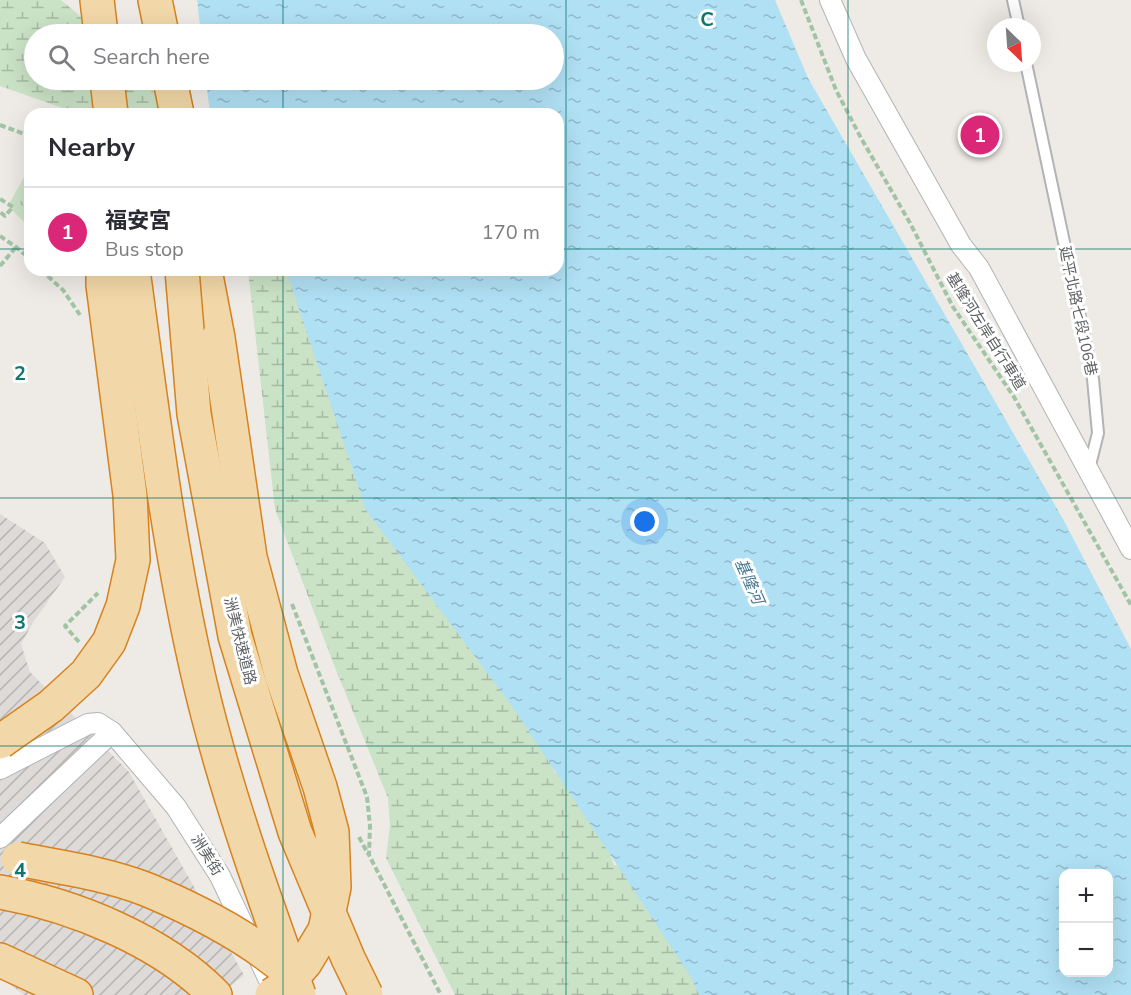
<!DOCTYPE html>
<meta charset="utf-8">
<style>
:root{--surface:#fff;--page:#f7f7f7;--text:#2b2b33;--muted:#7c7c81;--line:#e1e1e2;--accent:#db2777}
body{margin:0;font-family:"Nunito Sans","Noto Sans TC",sans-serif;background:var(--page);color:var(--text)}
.controls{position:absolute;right:18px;bottom:18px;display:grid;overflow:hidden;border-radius:12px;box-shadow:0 6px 24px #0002}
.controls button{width:54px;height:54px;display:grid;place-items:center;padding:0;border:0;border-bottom:2px solid var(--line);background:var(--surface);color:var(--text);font:30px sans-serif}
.compass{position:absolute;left:987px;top:18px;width:54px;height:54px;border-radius:50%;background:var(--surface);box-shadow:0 6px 24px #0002;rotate:155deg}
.you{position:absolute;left:645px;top:522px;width:21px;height:21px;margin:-15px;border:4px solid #fff;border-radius:50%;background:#1a73e8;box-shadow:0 0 0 9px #1a73e833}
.badge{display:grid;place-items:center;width:39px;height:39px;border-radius:50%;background:var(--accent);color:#fff;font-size:20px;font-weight:700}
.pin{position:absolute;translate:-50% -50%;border:3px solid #fff;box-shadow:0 2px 6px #0006}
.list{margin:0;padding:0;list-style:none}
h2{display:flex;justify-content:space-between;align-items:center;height:78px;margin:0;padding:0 24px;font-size:26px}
h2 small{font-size:20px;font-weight:400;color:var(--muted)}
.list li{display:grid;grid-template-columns:39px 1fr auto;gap:18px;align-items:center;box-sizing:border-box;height:90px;padding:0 24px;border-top:2px solid var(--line)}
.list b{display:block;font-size:22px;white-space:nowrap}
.list p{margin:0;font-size:20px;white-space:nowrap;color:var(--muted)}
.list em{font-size:20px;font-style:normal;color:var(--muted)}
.icon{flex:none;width:33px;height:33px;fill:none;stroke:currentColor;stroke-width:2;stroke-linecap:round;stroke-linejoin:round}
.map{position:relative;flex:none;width:1131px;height:995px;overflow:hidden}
.search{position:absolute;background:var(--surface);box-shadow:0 6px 24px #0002;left:24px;top:24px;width:540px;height:66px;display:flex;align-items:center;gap:15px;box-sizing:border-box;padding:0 21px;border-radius:33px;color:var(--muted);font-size:22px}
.panel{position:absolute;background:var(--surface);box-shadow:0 6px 24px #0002;left:24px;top:108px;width:540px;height:168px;border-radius:18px}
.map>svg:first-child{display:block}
.industrial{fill:url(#industrial-furrows)}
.wetland{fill:url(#wetland-marsh)}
.park{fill:url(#park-tufts)}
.water{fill:url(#water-ripples);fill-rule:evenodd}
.pier{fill:#eeebe6}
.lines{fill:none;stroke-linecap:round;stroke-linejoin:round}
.service-casing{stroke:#b1b3b6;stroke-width:14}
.minor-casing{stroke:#b1b3b6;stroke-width:22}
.trunk-casing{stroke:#d6821e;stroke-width:36}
.path{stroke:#a2c4a6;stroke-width:4;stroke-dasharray:6 3;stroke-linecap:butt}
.service{stroke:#fff;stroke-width:10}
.minor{stroke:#fff;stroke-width:20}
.trunk{stroke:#f2d8a8;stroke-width:33}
.trunk-bridge-casing{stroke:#d6821e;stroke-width:36;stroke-linecap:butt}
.trunk-bridge{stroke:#f2d8a8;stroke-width:33}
.grid{fill:none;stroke:#0f766e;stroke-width:1.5;stroke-opacity:0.55}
.labels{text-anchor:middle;stroke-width:6;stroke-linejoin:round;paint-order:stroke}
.street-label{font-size:15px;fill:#5e6164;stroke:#fff}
.water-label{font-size:16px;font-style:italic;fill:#477793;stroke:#fff}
.grid-label{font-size:20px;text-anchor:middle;font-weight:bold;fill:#0f766e;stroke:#fff;stroke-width:6;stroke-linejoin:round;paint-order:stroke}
</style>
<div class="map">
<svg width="1131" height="995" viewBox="0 0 1131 995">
<defs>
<pattern id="industrial-furrows" width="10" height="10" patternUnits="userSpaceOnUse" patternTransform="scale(1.5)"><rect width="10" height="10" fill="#dddad8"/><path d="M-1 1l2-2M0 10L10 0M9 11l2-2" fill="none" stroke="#b6b4b3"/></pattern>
<pattern id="wetland-marsh" width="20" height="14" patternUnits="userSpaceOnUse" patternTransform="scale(1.5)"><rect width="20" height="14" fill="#cae2c6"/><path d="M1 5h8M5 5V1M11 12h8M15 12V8" fill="none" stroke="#a7bba4"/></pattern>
<pattern id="park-tufts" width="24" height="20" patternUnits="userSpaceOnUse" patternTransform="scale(1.5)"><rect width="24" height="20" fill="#cae2c6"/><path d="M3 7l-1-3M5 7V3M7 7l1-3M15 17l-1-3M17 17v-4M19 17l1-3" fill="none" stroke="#a7bba4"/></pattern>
<pattern id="water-ripples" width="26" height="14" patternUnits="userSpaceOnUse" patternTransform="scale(1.5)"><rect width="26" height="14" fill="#b0e0f4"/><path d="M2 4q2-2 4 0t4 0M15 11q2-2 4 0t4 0" fill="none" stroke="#92b9c9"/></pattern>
</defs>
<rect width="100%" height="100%" fill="#eeebe6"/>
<path class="industrial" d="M0 514 45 543 65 577 34 621 21 644 30 672 129 772 244 975 220 995H24L0 977Z"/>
<g class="wetland">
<path d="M0 0H64L105 34H34V80H146L178 114H80L0 86Z"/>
<path d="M248 270H308L547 749 555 773 566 779 603 834 614 865 642 868 721 995H455L386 858 390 825 388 798 334 665 275 509Z"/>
</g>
<path class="park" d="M30 166V228L8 206Z"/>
<path class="water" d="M64 0H775L808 78 1063 519 1131 649V995H699L691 977 514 709 366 510 286 270H558V114H178L146 80H554V34H105ZM1064 874H1108V972H1064Z"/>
<g class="pier">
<path d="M61 0H197L201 34H101Z"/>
<path d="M143 80H206L210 114H174Z"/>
</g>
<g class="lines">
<g class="service-casing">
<g id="service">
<path d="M1013 0 1019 27"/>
<path d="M1026 63 1093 379 1098 433 1089 469"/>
</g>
</g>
<g class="minor-casing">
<g id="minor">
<path d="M830 0 856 59 961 245 979 268 1131 549"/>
<path d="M0 769 88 724 98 723 112 732 176 807 220 876 276 995"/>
<path d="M0 838 112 732"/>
</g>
</g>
<g class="trunk-casing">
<g id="trunk">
<path d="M97 0 101 34"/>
<path d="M155 0 162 34"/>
<path d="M107 80 111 114"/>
<path d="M170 80 177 114"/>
<path d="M205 270 218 338"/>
<path d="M0 892C74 905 162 941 215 995"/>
<path d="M0 960 76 995"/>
</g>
</g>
<g class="path">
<path d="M801 0 836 90 861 138 910 223 953 307 1014 397 1131 605"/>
<path d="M0 125 30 136"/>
<path d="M0 199 13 207 5 216 0 212"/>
<path d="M0 236 16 247 30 259"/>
<path d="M0 266 16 247"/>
<path d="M41 270 63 290 80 315"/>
<path d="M292 604 367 797 370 826 369 855 441 995"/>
<path d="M79 642 65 626 98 593"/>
<path d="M359 837 368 854"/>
</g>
<use href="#service" class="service"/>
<use href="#minor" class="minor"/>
<use href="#trunk" class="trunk"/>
<g class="trunk-bridge-casing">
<g id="trunk-bridge">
<path d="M133 270C152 408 168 547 200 683 225 789 262 892 299 995"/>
<path d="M182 270 194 414 235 636 295 832 348 958 366 995"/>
<path d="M218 338 250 557 281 674 320 787 332 832 334 887 325 930 305 963 284 987 272 995"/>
<path d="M0 742 51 706 86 674 109 642 123 606 133 560 130 495 103 285V270"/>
<path d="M18 859C60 867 108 874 148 890 198 911 251 938 291 974"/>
</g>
</g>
<use href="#trunk-bridge" class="trunk-bridge"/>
</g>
<path class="grid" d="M283 0V34M566 0V995M848 0V995M283 80V114M0 249H30M558 249H1131M283 270V995M0 498H1131M0 746H1131"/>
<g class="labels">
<g class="street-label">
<text transform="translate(1078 311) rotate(78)" y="5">延平北路七段106巷</text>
<text transform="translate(986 331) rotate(58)" y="5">基隆河左岸自行車道</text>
<text transform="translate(240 641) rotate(76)" y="5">洲美快速道路</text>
<text transform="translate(207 855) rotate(58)" y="5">洲美街</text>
</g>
<g class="water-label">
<text transform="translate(750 581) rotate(66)" y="6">基隆河</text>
</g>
</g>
<g class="grid-label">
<text x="707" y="26">C</text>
<text x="20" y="380">2</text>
<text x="20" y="629">3</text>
<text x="20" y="877">4</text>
</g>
</svg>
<div class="controls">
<button>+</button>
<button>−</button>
</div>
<svg class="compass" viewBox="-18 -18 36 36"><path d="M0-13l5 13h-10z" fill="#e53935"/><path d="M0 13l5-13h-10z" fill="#7c7c81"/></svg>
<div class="you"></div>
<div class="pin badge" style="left:980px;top:135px">1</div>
<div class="search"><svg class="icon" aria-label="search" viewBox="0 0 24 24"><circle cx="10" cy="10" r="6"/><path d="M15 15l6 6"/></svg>Search here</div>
<section class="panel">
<h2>Nearby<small></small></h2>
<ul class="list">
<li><span class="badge">1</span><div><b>福安宮</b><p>Bus stop</p></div><em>170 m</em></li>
</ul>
</section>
</div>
